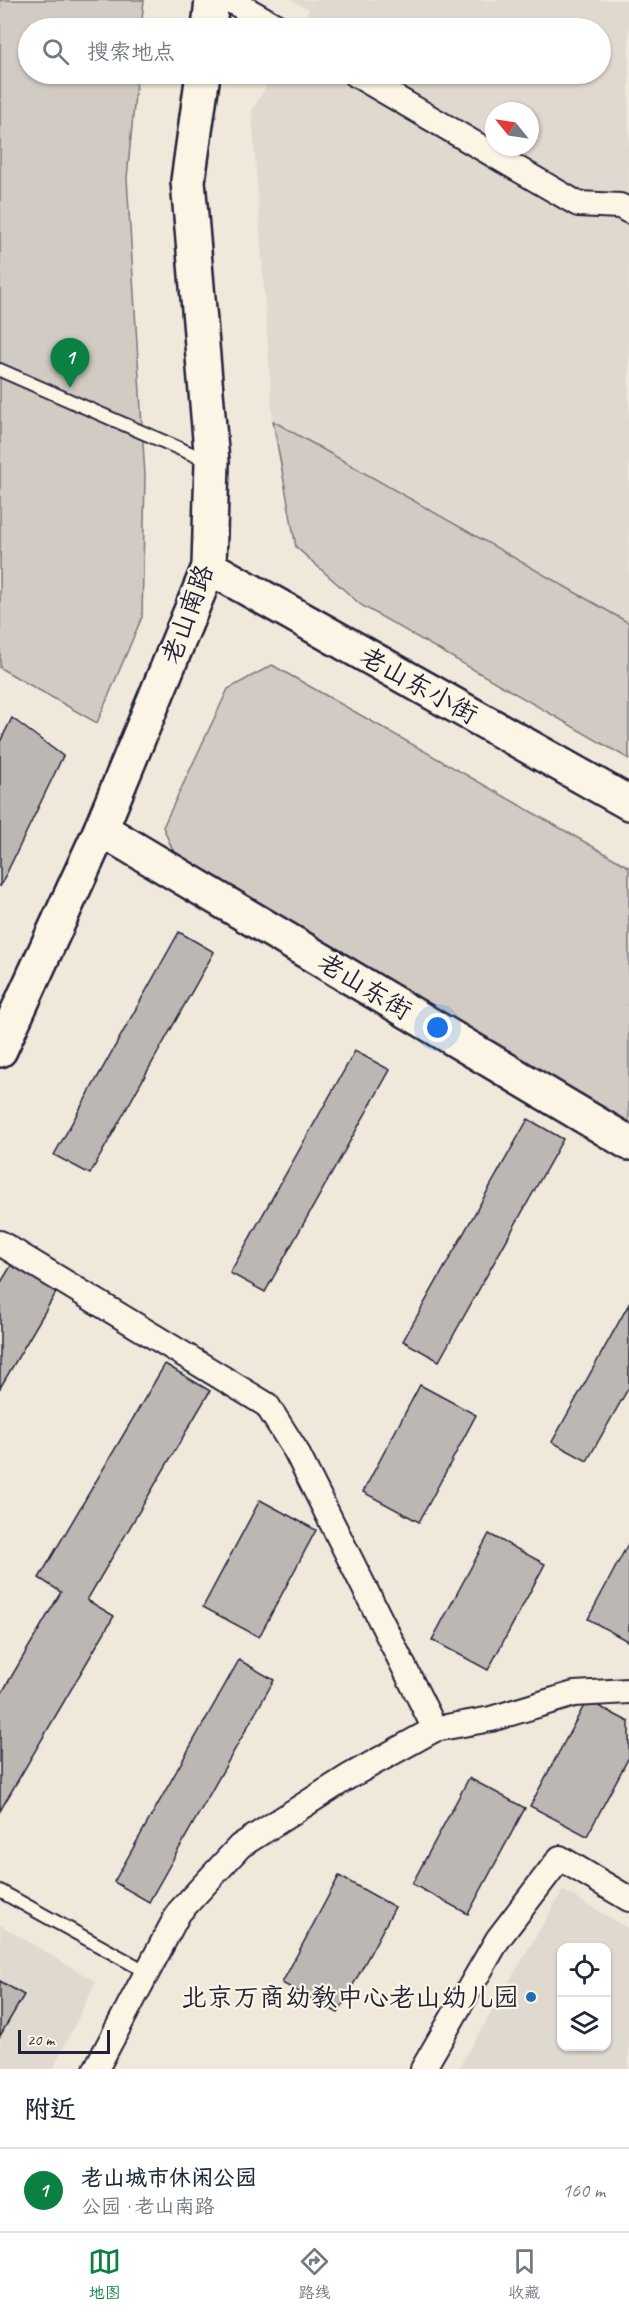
<!DOCTYPE html>
<html lang="zh">
<meta charset="utf-8">
<style>
:root{--surface:#fff;--page:#f2f2f3;--text:#1f2937;--muted:#747a83;--line:#e0e1e3;--accent:#0b8043}
body{margin:0;font-family:Caveat,"LXGW WenKai TC",sans-serif;background:var(--page);color:var(--text)}
.controls{position:absolute;right:18px;bottom:18px;display:grid;overflow:hidden;border-radius:12px;box-shadow:0 2px 4px #0004}
.controls button{width:54px;height:54px;display:grid;place-items:center;padding:0;border:0;border-bottom:2px solid var(--line);background:var(--surface);color:var(--text);font:30px sans-serif}
.compass{position:absolute;left:485px;top:102px;width:54px;height:54px;border-radius:50%;background:var(--surface);box-shadow:0 2px 4px #0004;rotate:300deg}
.scale{position:absolute;left:18px;bottom:15px;width:92px;box-sizing:border-box;padding-left:6px;border:3px solid #22223b;border-top:0;font-size:16px;line-height:21px;white-space:nowrap;color:#22223b;-webkit-text-stroke:4px #fcf5e5;paint-order:stroke}
.you{position:absolute;left:438px;top:1028px;width:21px;height:21px;margin:-15px;border:4px solid #fff;border-radius:50%;background:#1a73e8;box-shadow:0 0 0 9px #1a73e833}
.badge{display:grid;place-items:center;width:39px;height:39px;border-radius:50%;background:var(--accent);color:#fff;font-size:20px;font-weight:700}
.pin{position:absolute;translate:-50% -50px;filter:drop-shadow(0 2px 3px #0008)}
.pin::after{content:'';position:absolute;top:32px;width:21px;height:18px;background:inherit;clip-path:polygon(0 0,100% 0,50% 100%)}
.list{margin:0;padding:0;list-style:none}
h2{display:flex;justify-content:space-between;align-items:center;height:78px;margin:0;padding:0 24px;font-size:26px}
h2 small{font-size:20px;font-weight:400;color:var(--muted)}
.list li{display:grid;grid-template-columns:39px 1fr auto;gap:18px;align-items:center;box-sizing:border-box;height:84px;padding:0 24px;border-top:2px solid var(--line)}
.list b{display:block;font-size:22px;white-space:nowrap}
.list p{margin:0;font-size:20px;white-space:nowrap;color:var(--muted)}
.list em{font-size:20px;font-style:normal;color:var(--muted)}
.icon{flex:none;width:33px;height:33px;fill:none;stroke:currentColor;stroke-width:2;stroke-linecap:round;stroke-linejoin:round}
.map{position:relative;flex:none;width:629px;height:2069px;overflow:hidden}
.search{position:absolute;background:var(--surface);box-shadow:0 2px 4px #0004;left:18px;right:18px;top:18px;height:66px;display:flex;align-items:center;gap:15px;box-sizing:border-box;padding:0 21px;border-radius:33px;color:var(--muted);font-size:22px}
.sheet{height:162px;background:var(--surface)}
nav{display:flex;justify-content:space-around;align-items:center;box-sizing:border-box;height:84px;border-top:2px solid var(--line);background:var(--surface);font-size:16px;color:var(--muted)}
nav a{display:grid;justify-items:center;gap:3px}
nav .on{color:var(--accent)}
.map>svg:first-child{display:block}
.built{fill:#e0d9cf;fill-rule:evenodd}
.green{fill:#d1cbc3;stroke:#7a767f;stroke-width:1.5}
.building{fill:#bcb7b3;stroke:#22223b;stroke-width:1.5}
.lines{fill:none;stroke-linecap:round;stroke-linejoin:round}
.lane-casing{stroke:#22223b;stroke-width:16}
.street-casing{stroke:#22223b;stroke-width:28}
.secondary-casing{stroke:#22223b;stroke-width:38}
.lane{stroke:#fcf5e5;stroke-width:12}
.street{stroke:#fcf5e5;stroke-width:24}
.secondary{stroke:#fcf5e5;stroke-width:33}
.poi-dot{fill:#1f6fb2;stroke:#fcf5e5;stroke-width:2}
.labels{text-anchor:middle;stroke-width:4.5;stroke-linejoin:round;paint-order:stroke}
.street-label{font-size:26px;fill:#22223b;stroke:#fcf5e5}
.poi-label{font-size:26px;fill:#22223b;stroke:#fcf5e5;text-anchor:end}
</style>
<div class="map">
<svg width="629" height="2069" viewBox="0 0 629 2069">
<rect width="100%" height="100%" fill="#efe8db"/>
<filter id="ink" filterUnits="userSpaceOnUse"><feTurbulence type="fractalNoise" baseFrequency=".0167" numOctaves="2"/><feDisplacementMap in="SourceGraphic" scale="12" xChannelSelector="R" yChannelSelector="G"/><feConvolveMatrix kernelMatrix="1 2 1 2 8 2 1 2 1" color-interpolation-filters="sRGB"/></filter>
<g filter="url(#ink)">
<g class="built">
<path d="M291 0H629V623L273 421 252 111 273 74H600V28H298L309 9ZM494 111H530V147H494Z"/>
<path d="M563 1890 629 1929V2069H458ZM562 1948H606V2046H562Z"/>
<path d="M0 1925 96 1982 53 2069H0Z"/>
</g>
<g class="green">
<path d="M0 0H144L141 28H28V74H137L127 178 145 476 142 617 97 723 0 668Z"/>
<path d="M273 421 629 623V759L361 605 296 547Z"/>
<path d="M272 665 629 867V1124L338 949 176 858 163 827 228 689Z"/>
</g>
<g class="building">
<path d="M12 718 63 756 0 887V742Z"/>
<path d="M179 932 214 952 90 1174 54 1155Z"/>
<path d="M355 1051 390 1070 265 1292 230 1273Z"/>
<path d="M528 1119 563 1139 439 1361 403 1341Z"/>
<path d="M15 1259 60 1286 0 1388V1284Z"/>
<path d="M629 1304V1387L587 1461 552 1442Z"/>
<path d="M165 1364 210 1391 87 1600 114 1616 0 1811V1696L61 1592 39 1578Z"/>
<path d="M420 1385 476 1415 419 1522 363 1492Z"/>
<path d="M260 1500 316 1530 259 1637 203 1607Z"/>
<path d="M489 1534 545 1564 488 1670 432 1640Z"/>
<path d="M629 1542V1642L588 1619Z"/>
<path d="M239 1660 274 1680 149 1902 114 1882Z"/>
<path d="M587 1700 629 1722V1757L587 1836 530 1806Z"/>
<path d="M469 1778 525 1808 468 1914 412 1884Z"/>
<path d="M339 1876 395 1907 338 2013 282 1983Z"/>
<path d="M0 1981 24 1995 0 2036Z"/>
</g>
<g class="lines">
<g class="lane-casing">
<g id="lane">
<path d="M0 370 208 461"/>
<path d="M0 1891 147 1972"/>
</g>
</g>
<g class="street-casing">
<g id="street">
<path d="M230 0 279 28"/>
<path d="M355 74 578 204 620 206 629 211"/>
<path d="M0 1243 267 1405 296 1451 435 1729"/>
<path d="M96 2069 179 1912 240 1846 348 1777 435 1729 491 1719 574 1694 629 1691"/>
<path d="M423 2069 498 1939 560 1858 629 1899"/>
</g>
</g>
<g class="secondary-casing">
<g id="secondary">
<path d="M209 28 212 0"/>
<path d="M209 567 629 803"/>
<path d="M101 829 629 1143"/>
<path d="M0 1050 101 829 209 567 212 462 188 181 203 74"/>
</g>
</g>
<use href="#lane" class="lane"/>
<use href="#street" class="street"/>
<use href="#secondary" class="secondary"/>
</g>
</g>
<circle class="poi-dot" cx="531" cy="1997" r="6"/>
<g class="labels">
<g class="street-label">
<text transform="translate(187 614) rotate(-70)" y="9">老山南路</text>
<text transform="translate(419 685) rotate(29)" y="9">老山东小街</text>
<text transform="translate(365 986) rotate(31)" y="9">老山东街</text>
</g>
<g class="poi-label">
<text x="519" y="2006">北京万商幼教中心老山幼儿园</text>
</g>
</g>
</svg>
<div class="controls">
<button><svg class="icon" aria-label="locate" viewBox="0 0 24 24"><circle cx="12" cy="12" r="6"/><path d="M12 2v4M12 18v4M2 12h4M18 12h4"/></svg></button>
<button><svg class="icon" aria-label="layers" viewBox="0 0 24 24"><path d="M12 4l9 5-9 5-9-5zM3 14l9 5 9-5"/></svg></button>
</div>
<svg class="compass" viewBox="-18 -18 36 36"><path d="M0-13l5 13h-10z" fill="#e53935"/><path d="M0 13l5-13h-10z" fill="#747a83"/></svg>
<div class="scale">20 m</div>
<div class="you"></div>
<div class="pin badge" style="left:70px;top:388px">1</div>
<div class="search"><svg class="icon" aria-label="search" viewBox="0 0 24 24"><circle cx="10" cy="10" r="6"/><path d="M15 15l6 6"/></svg>搜索地点</div>
</div>
<section class="sheet">
<h2>附近<small></small></h2>
<ul class="list">
<li><span class="badge">1</span><div><b>老山城市休闲公园</b><p>公园 · 老山南路</p></div><em>160 m</em></li>
</ul>
</section>
<nav>
<a class="on"><svg class="icon" aria-label="map" viewBox="0 0 24 24"><path d="M3 6l6-2 6 2 6-2v14l-6 2-6-2-6 2zM9 4v14M15 6v14"/></svg>地图</a>
<a><svg class="icon" aria-label="directions" viewBox="0 0 24 24"><path d="M12 3l9 9-9 9-9-9zM9 14v-3h6M13 9l2 2-2 2"/></svg>路线</a>
<a><svg class="icon" aria-label="saved" viewBox="0 0 24 24"><path d="M7 4h10v16l-5-4-5 4z"/></svg>收藏</a>
</nav>
